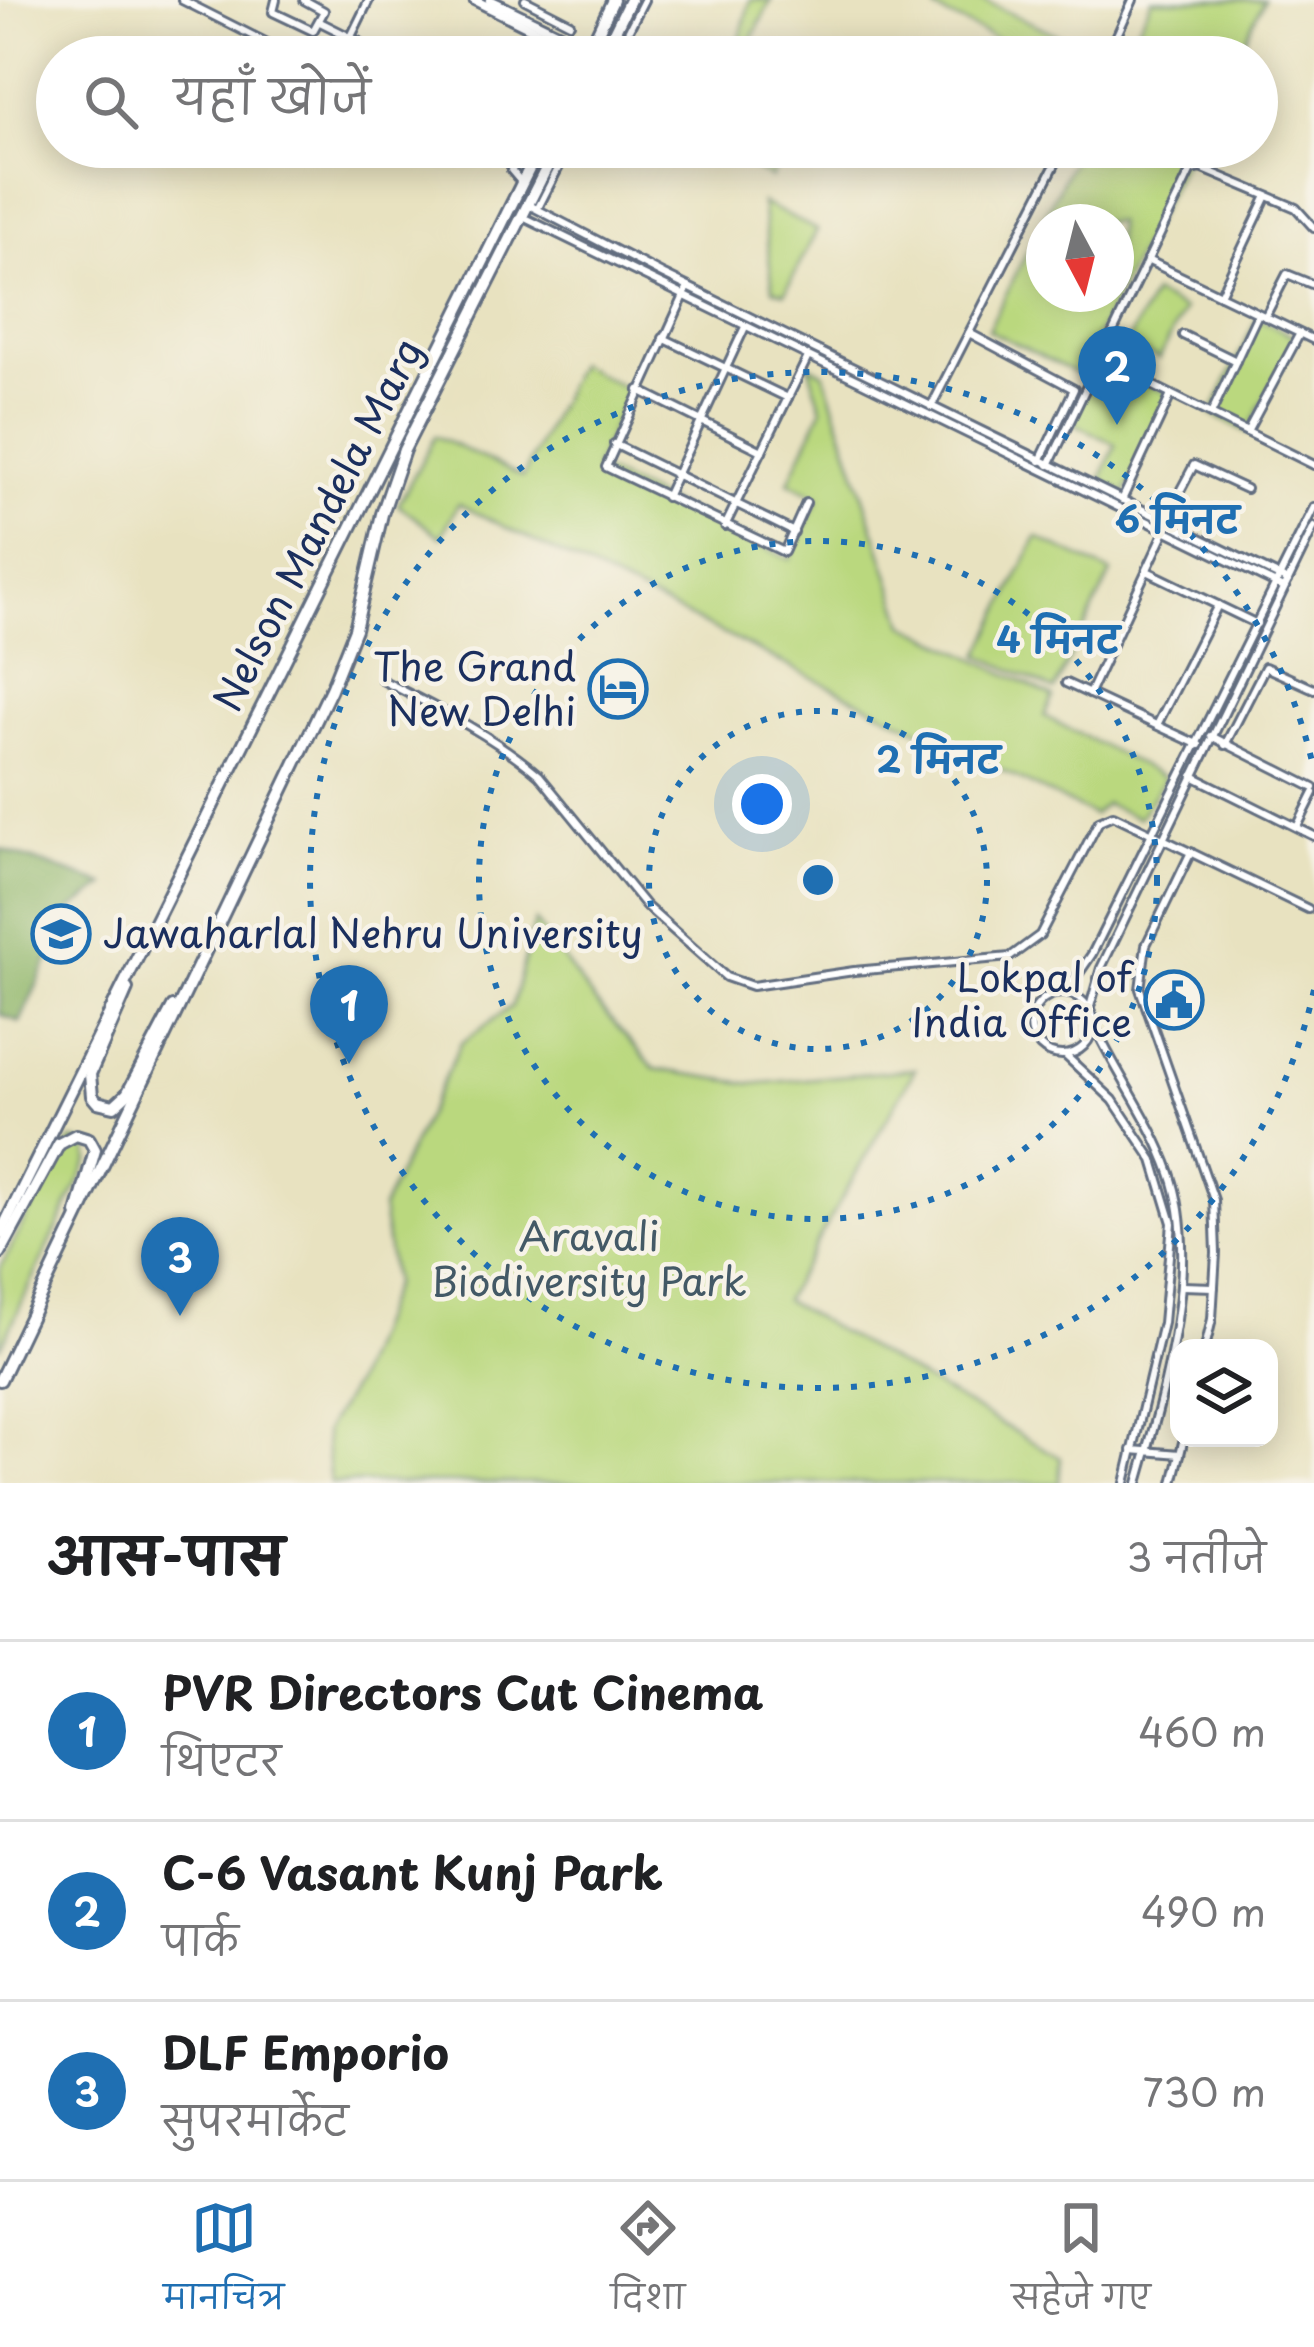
<!DOCTYPE html>
<html lang="hi">
<meta charset="utf-8">
<style>
:root{--surface:#fff;--page:#f6f6f6;--text:#202124;--muted:#757577;--line:#e0e0e0;--accent:#1f6fb2}
body{margin:0;font-family:"Playpen Sans","Playpen Sans Deva",sans-serif;background:var(--page);color:var(--text)}
.controls{position:absolute;right:36px;bottom:36px;display:grid;overflow:hidden;border-radius:24px;box-shadow:0 6px 30px #0003}
.controls button{width:108px;height:108px;display:grid;place-items:center;padding:0;border:0;border-bottom:3px solid var(--line);background:var(--surface);color:var(--text);font:60px sans-serif}
.compass{position:absolute;left:1026px;top:204px;width:108px;height:108px;border-radius:50%;background:var(--surface);box-shadow:0 6px 30px #0003;rotate:173deg}
.you{position:absolute;left:762px;top:804px;width:42px;height:42px;margin:-30px;border:9px solid #fff;border-radius:50%;background:#1a73e8;box-shadow:0 0 0 18px #1a73e833}
.badge{display:grid;place-items:center;width:78px;height:78px;border-radius:50%;background:var(--accent);color:#fff;font-size:39px;font-weight:700}
.pin{position:absolute;translate:-50% -99px;filter:drop-shadow(0 3px 6px #0008)}
.pin::after{content:'';position:absolute;top:63px;width:42px;height:36px;background:inherit;clip-path:polygon(0 0,100% 0,50% 100%)}
.list{margin:0;padding:0;list-style:none}
h2{display:flex;justify-content:space-between;align-items:center;height:156px;margin:0;padding:0 48px;font-size:51px}
h2 small{font-size:39px;font-weight:400;color:var(--muted)}
.list li{display:grid;grid-template-columns:78px 1fr auto;gap:36px;align-items:center;box-sizing:border-box;height:180px;padding:0 48px;border-top:3px solid var(--line)}
.list b{display:block;font-size:45px;white-space:nowrap}
.list p{margin:0;font-size:39px;white-space:nowrap;color:var(--muted)}
.list em{font-size:39px;font-style:normal;color:var(--muted)}
.icon{flex:none;width:66px;height:66px;fill:none;stroke:currentColor;stroke-width:2;stroke-linecap:round;stroke-linejoin:round}
.map{position:relative;flex:none;width:1314px;height:1483px;overflow:hidden}
.search{position:absolute;background:var(--surface);box-shadow:0 6px 30px #0003;left:36px;right:36px;top:36px;height:132px;display:flex;align-items:center;gap:30px;box-sizing:border-box;padding:0 42px;border-radius:66px;color:var(--muted);font-size:45px}
.sheet{height:696px;background:var(--surface)}
nav{display:flex;justify-content:space-around;align-items:center;box-sizing:border-box;height:168px;border-top:3px solid var(--line);background:var(--surface);font-size:33px;color:var(--muted)}
nav a{display:grid;justify-items:center;gap:6px}
nav .on{color:var(--accent)}
.map>svg:first-child{display:block}
.green{fill:#bad87e;stroke:#6a846e;stroke-width:3;fill-rule:evenodd}
.forest{fill:#93b86d;stroke:#577466;stroke-width:3}
.lines{fill:none;stroke-linecap:round;stroke-linejoin:round}
.minor-casing{stroke:#636e80;stroke-width:12}
.tertiary-casing{stroke:#636e80;stroke-width:14}
.primary-casing{stroke:#636e80;stroke-width:16}
.minor{stroke:#fff;stroke-width:6}
.tertiary{stroke:#fff;stroke-width:8}
.primary{stroke:#fff;stroke-width:10}
.ring{fill:none;stroke:#1f6fb2;stroke-width:6;stroke-dasharray:6 12}
.labels{text-anchor:middle;stroke-width:9;stroke-linejoin:round;paint-order:stroke}
.street-label{font-size:39px;fill:#1b2f5e;stroke:#f7f3e8}
.poi-label{font-size:39px;fill:#1b2f5e;stroke:#f7f3e8;text-anchor:end}
.park-label{font-size:39px;fill:#435966;stroke:#f7f3e8}
.centre{fill:#1f6fb2;stroke:#f7f3e8;stroke-width:6}
.ring-label{font-size:36px;text-anchor:middle;font-weight:bold;fill:#1f6fb2;stroke:#f7f3e8;stroke-width:9;stroke-linejoin:round;paint-order:stroke}
</style>
<div class="map">
<svg width="1314" height="1483" viewBox="0 0 1314 1483">
<rect width="100%" height="100%" fill="#f7f3e8"/>
<filter id="ink" filterUnits="userSpaceOnUse"><feTurbulence type="fractalNoise" baseFrequency=".00833" numOctaves="2"/><feDisplacementMap in="SourceGraphic" scale="24" xChannelSelector="R" yChannelSelector="G"/><feConvolveMatrix kernelMatrix="1 2 1 2 8 2 1 2 1" color-interpolation-filters="sRGB"/></filter>
<filter id="wash" filterUnits="userSpaceOnUse"><feTurbulence type="fractalNoise" baseFrequency=".004" numOctaves="4" result="noise"/><feDisplacementMap in="SourceGraphic" scale="48" xChannelSelector="R" yChannelSelector="G"/><feGaussianBlur stdDeviation="2.7" result="paint"/><feColorMatrix in="noise" values="0 0 0 0 0 0 0 0 0 0 0 0 0 0 0 0 0 1.4 0 .05"/><feComposite in="paint" operator="in"/></filter>
<g filter="url(#wash)">
<rect width="100%" height="100%" fill="#e8e2c0"/>
<g class="green">
<path d="M750 0H771L748 48 766 57H735Z"/>
<path d="M940 0H982L1075 43 1068 57H1035L935 10Z"/>
<path d="M1152 0H1264L1236 57H1123Z"/>
<path d="M749 147H786L771 178 752 168Z"/>
<path d="M1079 147H1191L1078 374 988 330ZM1044 222H1116V294H1044Z"/>
<path d="M762 203 817 230 785 293 773 289Z"/>
<path d="M1153 294 1184 310 1159 359 1127 343Z"/>
<path d="M1257 318 1296 337 1247 432 1211 414Z"/>
<path d="M1099 363 1171 395 1125 494 1101 479 1116 445 1070 421Z"/>
<path d="M577 364 629 390 595 468 790 559 819 498 789 482 822 409 808 364 824 373 905 624 1053 697 1044 716 1165 778 1139 818 1105 804 1093 815 458 504 441 537 398 505 435 436 523 477Z"/>
<path d="M1037 537 1111 573 1054 690 980 655Z"/>
<path d="M535 921 595 1002 655 1069 752 1084 915 1069 784 1300 1061 1458 1059 1483H330L325 1431 354 1383 393 1283 382 1208 461 1043 512 1006Z"/>
<path d="M73 1140 87 1144 89 1161 0 1349V1268L60 1152Z"/>
</g>
<path class="forest" d="M0 849 106 885 71 910 20 1022 0 1014Z"/>
</g>
<g filter="url(#ink)">
<g class="lines">
<g class="minor-casing">
<g id="minor">
<path d="M182 0 295 57"/>
<path d="M276 0 273 12 313 31 324 11 304 0"/>
<path d="M525 0 570 23"/>
<path d="M320 22 390 57"/>
<path d="M341 57 369 0"/>
<path d="M615 57 644 0"/>
<path d="M1107 57 1133 0"/>
<path d="M399 147 420 157"/>
<path d="M522 183 511 170 523 147"/>
<path d="M527 204 664 275 1288 581"/>
<path d="M538 208 569 147"/>
<path d="M521 216 1284 588"/>
<path d="M1147 260 1314 340"/>
<path d="M688 287 606 467 784 552 806 503"/>
<path d="M1220 295 1266 198"/>
<path d="M1265 317 1287 274 1314 285"/>
<path d="M969 333 1074 389 1040 461"/>
<path d="M1183 335 1236 361"/>
<path d="M663 338 788 398"/>
<path d="M1101 360 1314 465"/>
<path d="M639 390 762 451"/>
<path d="M931 407 1064 147"/>
<path d="M1211 414 1258 314"/>
<path d="M1247 432 1299 335"/>
<path d="M614 444 794 532"/>
<path d="M1049 465 1191 170 1201 168 1296 208 1314 228"/>
<path d="M666 497 745 327"/>
<path d="M1122 500 1171 395"/>
<path d="M1164 521 1194 465 1246 489"/>
<path d="M725 526 808 357"/>
<path d="M1147 571 1257 624"/>
<path d="M382 680C437 708 491 734 539 775L646 906 726 977 752 986 854 971 1010 957 1040 935 1099 821 1113 815 1308 909"/>
<path d="M1066 683 1199 745"/>
<path d="M1089 694 1165 531"/>
<path d="M1157 725 1218 605"/>
<path d="M1211 736 1314 788"/>
<path d="M1225 745 1265 667 1314 689"/>
<path d="M1193 776 1314 836"/>
<path d="M1297 827 1314 793"/>
<path d="M1191 852 1146 945 1140 989 1214 1200 1216 1253 1212 1319 1205 1348"/>
<circle cx="1062" cy="1024" r="31"/>
<path d="M1058 993 1077 976 1092 954 1314 507"/>
<path d="M1090 1007 1101 968 1314 527"/>
<path d="M1094 1025C1117 1075 1152 1121 1170 1173 1202 1264 1164 1392 1138 1483"/>
<path d="M1065 1055 1113 1100 1153 1160 1172 1223 1163 1323 1125 1483"/>
<path d="M1182 1286 1214 1287"/>
<path d="M1132 1450 1180 1454"/>
<path d="M1173 1483 1184 1438"/>
</g>
</g>
<g class="tertiary-casing">
<g id="tertiary">
<path d="M474 0 589 57"/>
<path d="M490 0 603 55"/>
</g>
</g>
<g class="primary-casing">
<g id="primary">
<path d="M586 57 613 0"/>
<path d="M602 57 630 0"/>
<path d="M127 989 90 1074 92 1096 97 1102 114 1106 127 1094 173 1007"/>
<path d="M0 1234 540 147"/>
<path d="M0 1253 59 1144 76 1135 89 1139 95 1150 77 1213"/>
<path d="M0 1380 331 689 355 629 382 514 404 450 557 147"/>
</g>
</g>
<use href="#minor" class="minor"/>
<use href="#tertiary" class="tertiary"/>
<use href="#primary" class="primary"/>
</g>
</g>
<g class="ring">
<circle cx="818" cy="880" r="169"/>
<circle cx="818" cy="880" r="339"/>
<path d="M1314 990A508 508 0 1 1 1314 770"/>
</g>
<defs>
<g id="hotel-ring" transform="scale(3)"><circle r="9.5" fill="#f7f3e8" stroke="#1f6fb2" stroke-width="1.5"/><path d="M-6-4.5h1.5V1H6V5H4.5V3h-9V5H-6ZM-4 0a1.8 1.8 0 1 1 3.6 0ZM.5 0V-2.5h3Q6-2.5 6 0Z" fill="#1f6fb2"/></g>
<g id="university-ring" transform="scale(3)"><circle r="9.5" fill="#f7f3e8" stroke="#1f6fb2" stroke-width="1.5"/><path d="M0-5L7-2L0 1L-7-2ZM-4 1L0 2.5L4 1V4Q0 6-4 4Z" fill="#1f6fb2"/></g>
<g id="civic-ring" transform="scale(3)"><circle r="9.5" fill="#f7f3e8" stroke="#1f6fb2" stroke-width="1.5"/><path d="M-.6-6.5H3V-4.5H.6V-3L4-1V1h2V6H-6V1h2V-1L-.6-3ZM-1.2 2.5V6h2.4V2.5Z" fill="#1f6fb2"/></g>
</defs>
<g fill-rule="evenodd">
<use href="#hotel-ring" x="618" y="689"/>
<use href="#university-ring" x="61" y="934"/>
<use href="#civic-ring" x="1174" y="1000"/>
</g>
<g class="labels">
<g class="street-label">
<text transform="translate(318 525) rotate(-63)" y="14">Nelson Mandela Marg</text>
</g>
<g class="poi-label">
<text x="576" y="681">The Grand<tspan x="576" dy="45">New Delhi</tspan></text>
<text x="103" y="948" text-anchor="start">Jawaharlal Nehru University</text>
<text x="1132" y="992">Lokpal of<tspan x="1132" dy="45">India Office</tspan></text>
</g>
<g class="park-label">
<text x="589" y="1251">Aravali<tspan x="589" dy="45">Biodiversity Park</tspan></text>
</g>
</g>
<circle cx="818" cy="880" r="18" class="centre"/>
<g class="ring-label">
<text x="1177" y="533">6 मिनट</text>
<text x="1058" y="653">4 मिनट</text>
<text x="938" y="773">2 मिनट</text>
</g>
</svg>
<div class="controls">
<button><svg class="icon" aria-label="layers" viewBox="0 0 24 24"><path d="M12 4l9 5-9 5-9-5zM3 14l9 5 9-5"/></svg></button>
</div>
<svg class="compass" viewBox="-18 -18 36 36"><path d="M0-13l5 13h-10z" fill="#e53935"/><path d="M0 13l5-13h-10z" fill="#757577"/></svg>
<div class="you"></div>
<div class="pin badge" style="left:349px;top:1064px">1</div>
<div class="pin badge" style="left:1117px;top:425px">2</div>
<div class="pin badge" style="left:180px;top:1316px">3</div>
<div class="search"><svg class="icon" aria-label="search" viewBox="0 0 24 24"><circle cx="10" cy="10" r="6"/><path d="M15 15l6 6"/></svg>यहाँ खोजें</div>
</div>
<section class="sheet">
<h2>आस-पास<small>3 नतीजे</small></h2>
<ul class="list">
<li><span class="badge">1</span><div><b>PVR Directors Cut Cinema</b><p>थिएटर</p></div><em>460 m</em></li>
<li><span class="badge">2</span><div><b>C-6 Vasant Kunj Park</b><p>पार्क</p></div><em>490 m</em></li>
<li><span class="badge">3</span><div><b>DLF Emporio</b><p>सुपरमार्केट</p></div><em>730 m</em></li>
</ul>
</section>
<nav>
<a class="on"><svg class="icon" aria-label="map" viewBox="0 0 24 24"><path d="M3 6l6-2 6 2 6-2v14l-6 2-6-2-6 2zM9 4v14M15 6v14"/></svg>मानचित्र</a>
<a><svg class="icon" aria-label="directions" viewBox="0 0 24 24"><path d="M12 3l9 9-9 9-9-9zM9 14v-3h6M13 9l2 2-2 2"/></svg>दिशा</a>
<a><svg class="icon" aria-label="saved" viewBox="0 0 24 24"><path d="M7 4h10v16l-5-4-5 4z"/></svg>सहेजे गए</a>
</nav>
